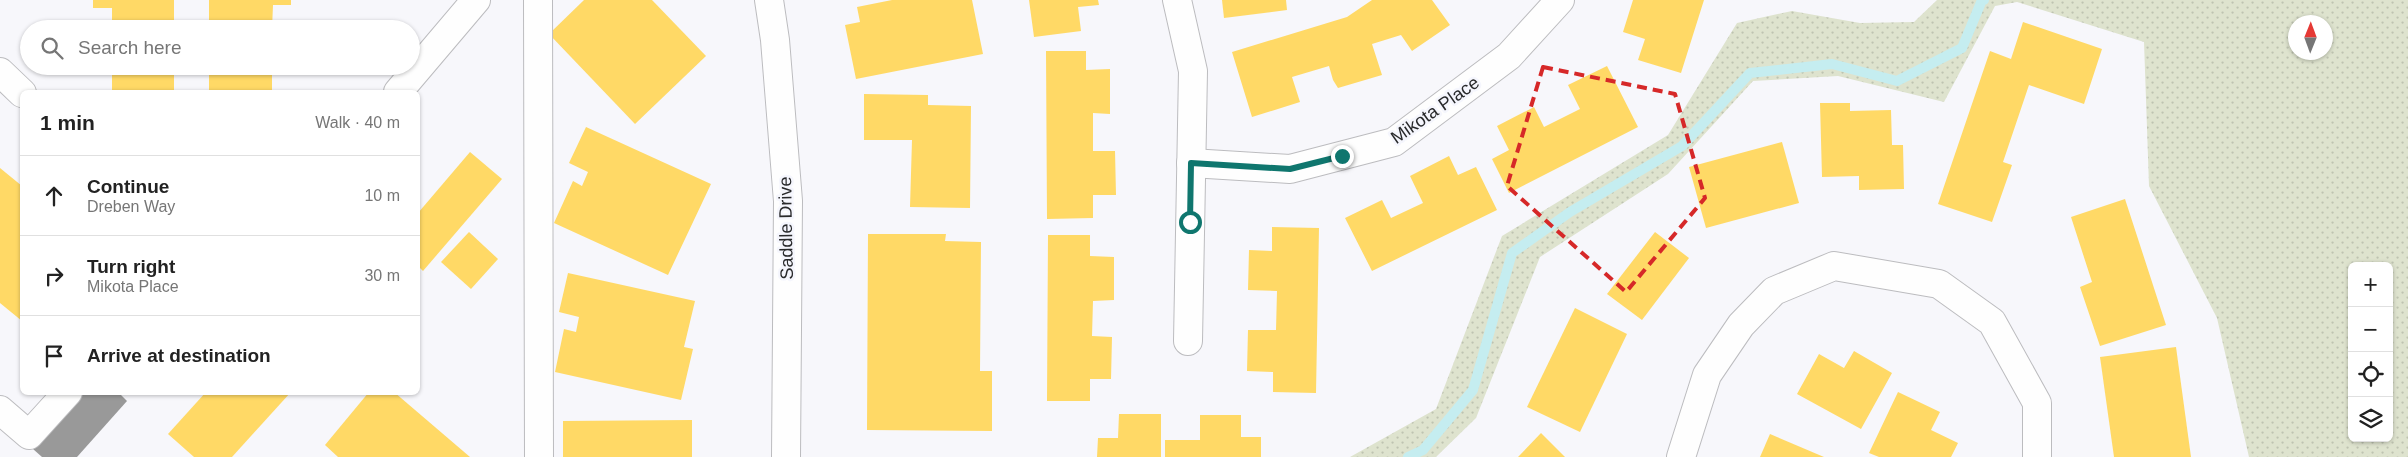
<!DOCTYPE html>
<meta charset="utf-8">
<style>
:root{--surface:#fff;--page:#f2f2f2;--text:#222;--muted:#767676;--line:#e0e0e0}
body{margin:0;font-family:Arial,sans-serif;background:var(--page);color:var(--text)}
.controls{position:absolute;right:15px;bottom:15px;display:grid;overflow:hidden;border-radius:8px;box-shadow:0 1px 4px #0004}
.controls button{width:45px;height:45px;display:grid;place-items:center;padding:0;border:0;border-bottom:1px solid var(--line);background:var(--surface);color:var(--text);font:25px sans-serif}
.compass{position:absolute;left:2288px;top:15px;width:45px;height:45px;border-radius:50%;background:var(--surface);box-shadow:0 1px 4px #0004;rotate:1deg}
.stop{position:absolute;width:15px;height:15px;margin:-11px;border:4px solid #0f766e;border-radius:50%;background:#fff}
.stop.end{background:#0f766e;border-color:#fff;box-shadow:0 1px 5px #0008}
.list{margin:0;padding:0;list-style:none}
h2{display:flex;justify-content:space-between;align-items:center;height:65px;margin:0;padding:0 20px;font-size:21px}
h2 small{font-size:16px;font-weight:400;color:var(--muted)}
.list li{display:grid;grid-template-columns:32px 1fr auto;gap:15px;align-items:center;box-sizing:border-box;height:80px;padding:0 20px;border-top:1px solid var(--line)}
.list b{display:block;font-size:19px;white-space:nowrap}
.list p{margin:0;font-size:16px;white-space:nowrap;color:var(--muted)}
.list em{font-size:16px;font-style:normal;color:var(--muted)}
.icon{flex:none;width:28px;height:28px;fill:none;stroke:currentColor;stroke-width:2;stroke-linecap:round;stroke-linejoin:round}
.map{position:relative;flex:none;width:2408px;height:457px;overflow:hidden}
.search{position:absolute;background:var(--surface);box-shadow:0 1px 4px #0004;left:20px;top:20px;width:400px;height:55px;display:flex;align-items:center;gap:12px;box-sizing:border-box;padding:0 18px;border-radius:28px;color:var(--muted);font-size:19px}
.panel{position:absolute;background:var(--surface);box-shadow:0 1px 4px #0004;left:20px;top:90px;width:400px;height:305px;border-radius:8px}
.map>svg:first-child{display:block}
.grass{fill:url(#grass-dots);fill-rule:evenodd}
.homes{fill:#ffd966}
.industry{fill:#999}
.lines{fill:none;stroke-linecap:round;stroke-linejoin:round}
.stream{stroke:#c5edf0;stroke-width:10}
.minor-casing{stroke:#bcbcbf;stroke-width:30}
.minor{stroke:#fefefe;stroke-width:28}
.route{stroke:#0f766e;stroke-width:6}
.marked{fill:none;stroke:#d62828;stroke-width:4;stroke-dasharray:10 6;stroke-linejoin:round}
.labels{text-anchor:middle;stroke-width:5;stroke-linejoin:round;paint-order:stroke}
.street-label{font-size:18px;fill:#28292b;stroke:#f5f6fd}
</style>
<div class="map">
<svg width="2408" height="457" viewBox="0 0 2408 457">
<defs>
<pattern id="grass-dots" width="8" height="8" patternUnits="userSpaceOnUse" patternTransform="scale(1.25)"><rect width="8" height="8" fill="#dee3ce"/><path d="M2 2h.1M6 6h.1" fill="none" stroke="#bec3b1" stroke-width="1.8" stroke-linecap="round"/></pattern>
</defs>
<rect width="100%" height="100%" fill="#f7f7fb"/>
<path class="grass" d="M1937 0H2408V457H2249L2217 318 2149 186 2144 42 2017 2 1995 6 1944 102 1838 76 1753 81 1668 174 1540 257 1476 418 1436 457H1350L1436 409 1502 236 1668 135 1737 23 1792 11 1860 23 1914 22ZM2296 22H2326V52H2296ZM2352 266H2389V438H2352Z"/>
<g class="homes">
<path d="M93 0H174V29H112V8H93Z"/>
<path d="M209 0H291V5H273L272 29H209Z"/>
<path d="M584 0H652L706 56 635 124 549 34Z"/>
<path d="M892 0H972L983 54 856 79 845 25 860 22 857 7Z"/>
<path d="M1029 0H1098L1099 5 1078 7 1081 31 1034 37Z"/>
<path d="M1222 0H1286L1287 10 1224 18Z"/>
<path d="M1372 0H1432L1450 25 1412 51 1401 35 1372 44 1382 75 1338 88 1333 80 1329 66 1292 77 1300 102 1252 117 1232 52 1347 17Z"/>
<path d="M1633 0H1704L1681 73 1638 60 1645 39 1623 32Z"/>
<path d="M2023 22 2102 49 2084 104 2029 85 2003 162 2012 165 1992 222 1938 204 1990 51 2011 59Z"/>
<path d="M1046 51H1086V70L1110 69V114L1093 113V151H1115L1116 195H1093V218L1047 219Z"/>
<rect x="112" y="66" width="62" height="26"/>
<rect x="209" y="66" width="63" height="26"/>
<path d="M1607 66 1638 127 1509 193 1492 159 1509 150 1497 126 1534 107 1544 127 1580 109 1568 85Z"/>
<path d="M864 94 928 95V105L971 106 970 208 910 207 912 140H864Z"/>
<path d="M1820 103H1850V111L1891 110 1892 145H1903L1904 189 1859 190V176L1822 177Z"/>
<path d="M586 127 711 184 668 275 554 223 573 181 582 186 588 172 569 163Z"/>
<path d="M1782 142 1799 203 1706 228 1689 167Z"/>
<path d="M470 152 502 179 423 271 418 266V213Z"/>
<path d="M1449 156 1458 175 1476 167 1497 210 1372 271 1345 218 1382 200 1391 218 1423 203 1410 176Z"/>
<path d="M0 168 22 186V321L0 303Z"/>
<path d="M2125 199 2166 325 2100 346 2080 287 2092 282 2071 217Z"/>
<path d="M1272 227 1319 228 1316 393 1273 392V372L1247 371 1248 330H1276L1277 291 1248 290 1249 250 1272 251Z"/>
<path d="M469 232 498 259 471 289 441 262Z"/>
<path d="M1655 232 1689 258 1642 320 1607 294Z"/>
<path d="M868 234H946L945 241 981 242 980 371H992V431L867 430Z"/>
<path d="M1048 235H1090V256L1114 257V300L1093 301 1092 336 1112 337 1111 379H1090V401H1047Z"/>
<path d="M568 273 695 301 684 347 693 349 681 400 555 372 564 329 576 332 579 317 559 312Z"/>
<path d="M1575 308 1627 334 1580 432 1527 407Z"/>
<path d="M2176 347 2191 457H2114L2100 357Z"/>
<path d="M1854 351 1892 373 1861 429 1797 394 1819 354 1844 368Z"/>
<path d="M206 392H291L232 457H194L168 434Z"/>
<path d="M369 392H394L470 457H338L325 445Z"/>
<path d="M1898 392 1940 412 1931 430 1958 443 1951 457H1879L1869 453Z"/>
<path d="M1119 414H1161V457H1097L1098 438H1118Z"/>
<path d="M1200 415H1241V437H1261V457H1165V440H1200Z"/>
<path d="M692 420V457H563V421Z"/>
<path d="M1541 433 1565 457H1518Z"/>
<path d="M1770 434 1824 457H1760Z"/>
</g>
<path class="industry" d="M84 392H118L127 401 77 457H42L33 449Z"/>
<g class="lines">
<path class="stream" d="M1408 457 1423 450 1473 390 1512 253 1570 212 1682 146 1750 73 1832 64 1897 81 1962 48 1982 0H1984"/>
<g class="minor-casing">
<g id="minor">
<path d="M538 0 539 457"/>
<path d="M769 0 775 40 788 201 786 457"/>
<path d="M1177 0 1193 71 1188 341"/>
<path d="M0 72 22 93"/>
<path d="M398 92 476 0"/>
<path d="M1191 163 1290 169 1394 142 1509 56 1560 0"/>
<path d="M0 410 29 435 68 392"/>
<path d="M1681 457 1707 375 1741 325 1774 291 1834 266 1939 284 1992 322 2037 403V457"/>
</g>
</g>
<use href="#minor" class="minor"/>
</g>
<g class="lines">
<path class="route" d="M1190 222 1191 163 1290 169 1342 156"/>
</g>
<path class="marked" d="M1543 67 1675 94 1705 198 1626 292 1507 186Z"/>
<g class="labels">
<g class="street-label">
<text transform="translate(1435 110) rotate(-35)" y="6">Mikota Place</text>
<text transform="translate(786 228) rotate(-91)" y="6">Saddle Drive</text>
</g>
</g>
</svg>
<div class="controls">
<button>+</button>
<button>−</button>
<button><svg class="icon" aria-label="locate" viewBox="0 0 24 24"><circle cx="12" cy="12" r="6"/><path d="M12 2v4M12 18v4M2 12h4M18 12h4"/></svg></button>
<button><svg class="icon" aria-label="layers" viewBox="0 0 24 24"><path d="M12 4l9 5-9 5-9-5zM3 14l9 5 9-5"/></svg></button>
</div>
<svg class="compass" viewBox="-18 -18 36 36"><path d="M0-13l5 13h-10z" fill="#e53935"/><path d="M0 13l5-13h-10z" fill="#767676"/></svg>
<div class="stop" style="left:1190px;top:222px"></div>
<div class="stop end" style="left:1342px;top:156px"></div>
<div class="search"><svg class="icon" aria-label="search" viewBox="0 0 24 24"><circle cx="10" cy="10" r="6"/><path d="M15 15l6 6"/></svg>Search here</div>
<section class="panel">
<h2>1 min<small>Walk · 40 m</small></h2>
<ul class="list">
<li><svg class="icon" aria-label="ahead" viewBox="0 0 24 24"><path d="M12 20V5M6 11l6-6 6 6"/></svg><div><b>Continue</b><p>Dreben Way</p></div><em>10 m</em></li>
<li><svg class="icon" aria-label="right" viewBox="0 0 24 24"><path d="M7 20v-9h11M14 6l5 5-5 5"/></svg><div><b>Turn right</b><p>Mikota Place</p></div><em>30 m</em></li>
<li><svg class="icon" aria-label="arrive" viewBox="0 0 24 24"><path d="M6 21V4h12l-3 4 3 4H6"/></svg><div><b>Arrive at destination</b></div></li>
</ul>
</section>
</div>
